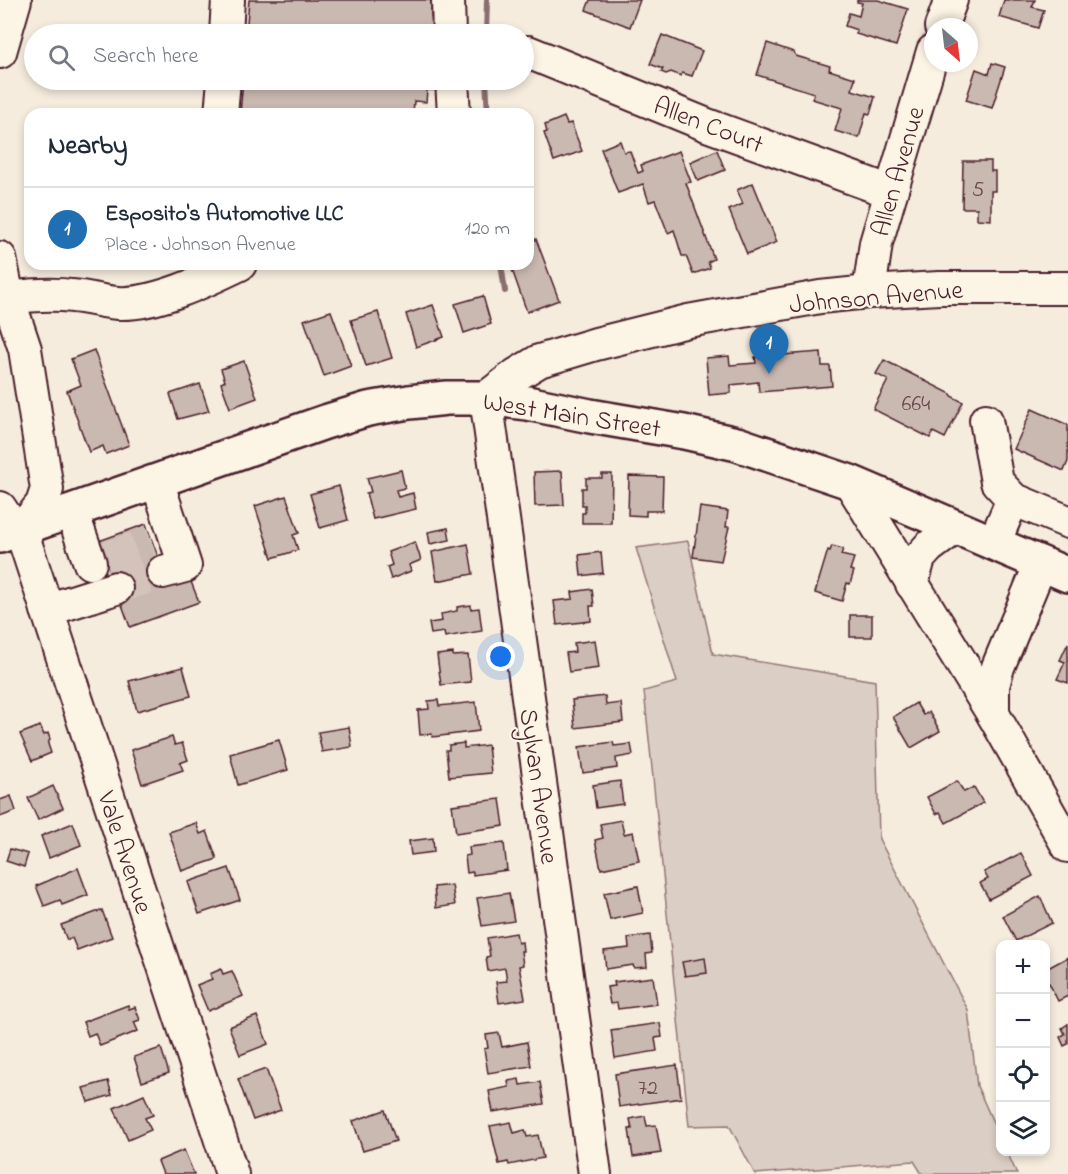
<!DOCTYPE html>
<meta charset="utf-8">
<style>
:root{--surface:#fff;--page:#f2f2f3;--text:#1f2937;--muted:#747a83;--line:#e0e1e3;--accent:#1f6fb2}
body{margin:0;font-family:"Indie Flower",sans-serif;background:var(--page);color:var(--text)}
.controls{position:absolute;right:18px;bottom:18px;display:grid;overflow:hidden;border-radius:12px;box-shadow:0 3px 9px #0003}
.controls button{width:54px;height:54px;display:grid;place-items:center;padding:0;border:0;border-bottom:2px solid var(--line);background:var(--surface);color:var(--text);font:30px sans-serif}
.compass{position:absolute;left:924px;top:18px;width:54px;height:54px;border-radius:50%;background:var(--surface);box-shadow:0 3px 9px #0003;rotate:152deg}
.you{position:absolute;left:501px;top:657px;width:21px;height:21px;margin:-15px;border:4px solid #fff;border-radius:50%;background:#1a73e8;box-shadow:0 0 0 9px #1a73e833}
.badge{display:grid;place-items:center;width:39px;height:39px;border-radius:50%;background:var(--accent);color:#fff;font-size:20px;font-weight:700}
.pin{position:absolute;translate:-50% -50px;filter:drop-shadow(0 2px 3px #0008)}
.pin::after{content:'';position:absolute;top:32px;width:21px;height:18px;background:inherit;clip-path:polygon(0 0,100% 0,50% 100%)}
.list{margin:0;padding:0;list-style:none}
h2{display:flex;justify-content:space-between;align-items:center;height:78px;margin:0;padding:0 24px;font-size:26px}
h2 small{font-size:20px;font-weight:400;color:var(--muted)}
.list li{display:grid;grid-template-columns:39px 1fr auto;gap:18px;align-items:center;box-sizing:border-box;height:84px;padding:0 24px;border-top:2px solid var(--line)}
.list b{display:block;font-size:22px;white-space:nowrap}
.list p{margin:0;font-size:20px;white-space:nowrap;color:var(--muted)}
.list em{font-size:20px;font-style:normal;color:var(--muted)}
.icon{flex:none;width:33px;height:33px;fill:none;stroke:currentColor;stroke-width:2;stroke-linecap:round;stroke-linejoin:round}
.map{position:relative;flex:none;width:1068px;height:1174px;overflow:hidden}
.search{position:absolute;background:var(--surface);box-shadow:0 3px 9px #0003;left:24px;top:24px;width:510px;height:66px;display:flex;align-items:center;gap:15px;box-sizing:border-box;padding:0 21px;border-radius:33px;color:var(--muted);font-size:22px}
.panel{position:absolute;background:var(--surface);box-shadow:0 3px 9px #0003;left:24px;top:108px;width:510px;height:162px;border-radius:18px}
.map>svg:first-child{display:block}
.green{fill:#dbcec4;stroke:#927678;stroke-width:1.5}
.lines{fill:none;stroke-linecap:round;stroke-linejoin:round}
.stream{stroke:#8c6e70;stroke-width:6}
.building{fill:#cab9b1;stroke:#4a1f2b;stroke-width:1.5}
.minor-tunnel{stroke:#d3c3ba;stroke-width:32;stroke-dasharray:32 16;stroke-linecap:butt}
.minor-casing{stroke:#4a1f2b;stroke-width:36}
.major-casing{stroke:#4a1f2b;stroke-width:38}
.minor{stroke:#fcf5e5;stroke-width:32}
.major{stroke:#fcf5e5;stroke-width:33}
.labels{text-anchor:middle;stroke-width:4.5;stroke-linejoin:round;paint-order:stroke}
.number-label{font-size:22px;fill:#6a464c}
.street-label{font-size:26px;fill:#4a1f2b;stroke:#fcf5e5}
</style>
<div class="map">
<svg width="1068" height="1174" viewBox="0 0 1068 1174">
<rect width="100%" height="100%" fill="#f5ecde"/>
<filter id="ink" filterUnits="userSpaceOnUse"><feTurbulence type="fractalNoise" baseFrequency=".0167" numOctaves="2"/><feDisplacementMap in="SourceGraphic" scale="12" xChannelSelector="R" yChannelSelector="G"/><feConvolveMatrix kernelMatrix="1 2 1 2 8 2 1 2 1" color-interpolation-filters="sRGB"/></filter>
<g filter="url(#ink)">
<path class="green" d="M688 541 713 654 875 681 879 839 968 1010 977 1086 1000 1138V1152H1007L1017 1174H922L914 1161 755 1174 729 1125 689 1126 644 691 677 682 636 548Z"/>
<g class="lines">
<g class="stream">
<path d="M486 34 487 0"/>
<path d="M486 80 488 114"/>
<path d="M501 264 505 291"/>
</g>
</g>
<g class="building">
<path d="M249 0H432L431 16H442V34H246Z"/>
<path d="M590 0H640L630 27 586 10Z"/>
<path d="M857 0H878L908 9 896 46 856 34 857 30 845 26 849 13 859 16 862 3 857 2Z"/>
<path d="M1004 0H1035L1032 7 1044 10 1038 28 999 17Z"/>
<path d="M662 35 702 51 692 76 682 73 681 76 671 72 666 74 661 72 663 69 650 64Z"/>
<path d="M767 43 794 52 796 56 830 66 829 70 855 78 852 90 875 97 870 114 866 113 859 138 835 131 842 108 812 99 814 93 757 75Z"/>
<path d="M992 63 1005 67 992 108 966 100 976 69 989 74Z"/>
<path d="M243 80H438L437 90H427L426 102 414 101 413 114H240Z"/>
<path d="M564 117 567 124 571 123 582 151 554 161 544 133 547 132 545 125Z"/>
<path d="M620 141 624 152 630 151 638 173 643 171 641 165 679 151 691 182 686 183 714 259 708 262 710 268 693 274 686 256H682L674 230 668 233 655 200 649 202 643 184 618 193 601 149Z"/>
<path d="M717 150 725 170 698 181 690 162Z"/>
<path d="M963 161H991V171H995V191H991V220L977 219V208H962Z"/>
<path d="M753 183 777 242 747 254 729 210 743 204 737 190Z"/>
<path d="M536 239 559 300 527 312 510 264H528V242Z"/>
<path d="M483 296 491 324 464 333 455 304Z"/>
<path d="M433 305 444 337 416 347 406 314Z"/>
<path d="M331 311 351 366 324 376 304 320Z"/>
<path d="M378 312 392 358 366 366 351 320Z"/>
<path d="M94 350 129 445 106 454 103 446 89 452 67 391 81 385 71 359Z"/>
<path d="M821 352 822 366H830L832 386 759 392 758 382 731 385V393L709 395 706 358 729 356 730 365 756 363 755 357Z"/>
<path d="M884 360 951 394 953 397 963 402 945 438 933 432 930 438 873 409 888 380 876 374Z"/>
<path d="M244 361 257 398 230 408 221 383 225 381 221 369Z"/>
<path d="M200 384 209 411 178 419 170 394Z"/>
<path d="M1032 409 1068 425V461L1064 471 1014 449Z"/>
<path d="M401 470 405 488 396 490 398 497 413 493 416 509 373 519 366 493 371 492 367 478Z"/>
<path d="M562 471 564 505 535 506 534 472Z"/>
<path d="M602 474H612L611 523H582V513H585V505H582V488H586V478H602Z"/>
<path d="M629 476 663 477 662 511H646V516L628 515Z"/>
<path d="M339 486 348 520 320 528 310 494Z"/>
<path d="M286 496 299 533 293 535 298 550 272 558 255 506Z"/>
<path d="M700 507 728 511 726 527H729L721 561 693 557Z"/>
<path d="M146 524 167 582 188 574 199 602 130 627 99 541Z"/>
<path d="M448 528 450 540 430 544 428 532Z"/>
<path d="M415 542 421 560 409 565 411 571 391 579 387 567 392 565 388 552Z"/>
<path d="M468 544 473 574 437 581 432 552Z"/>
<path d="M832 546 843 549 841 555 854 558 850 570 854 571 850 584 847 583 842 601 815 593 828 550 830 551Z"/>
<path d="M601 552 603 573 581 576 579 555Z"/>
<path d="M592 589 594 606H590L591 621 557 625 554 601 573 599 572 592Z"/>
<path d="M471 605V609L479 608 482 631 445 637 444 632 431 634 429 623 442 621 441 614 457 611V607Z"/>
<rect x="850" y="615" width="22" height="22"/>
<path d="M595 640 599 668 569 672 566 653 575 652 574 643Z"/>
<path d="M1068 643V683L1057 679 1065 662 1060 660Z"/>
<path d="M453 653V656L468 655 471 682 441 685 437 655Z"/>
<path d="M183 667 191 696 137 711 129 681Z"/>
<path d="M605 696 606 705 621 703 623 722 575 728 572 700Z"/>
<path d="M438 700 439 706 476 702 479 731 433 737 432 734 420 735 418 710 429 709 428 701Z"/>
<path d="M916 703 923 715 929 712 940 731 911 748 893 717Z"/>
<path d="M40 726 44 735 48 733 50 739 48 744 51 753 32 761 20 734Z"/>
<path d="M349 727 352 747 322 752 318 732Z"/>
<path d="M172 737 175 745 182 743 188 760 180 763 183 770 142 784 131 750Z"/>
<path d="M279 740 288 770 238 785 230 754Z"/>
<path d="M613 742 614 746 631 744 633 755 616 758 617 768 583 773 579 747Z"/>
<path d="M464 743V748L488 745 491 773 449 777 446 750H449V745Z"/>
<path d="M620 781 623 804 596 808 593 785Z"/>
<path d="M957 781 964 792 974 787 983 803 946 823 940 812 936 814 927 797Z"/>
<path d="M53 786 63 808 38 820 28 798Z"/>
<path d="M11 796 16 811 0 817V800Z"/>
<path d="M500 799 504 826 456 833 452 805Z"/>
<path d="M621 820 624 834 633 832 639 861 601 869 595 840 603 838 600 824Z"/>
<path d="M73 823 81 845 49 858 41 836Z"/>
<path d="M196 823 200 834 207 831 217 859 182 871 169 832Z"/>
<path d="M433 838 434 852 411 855 409 841Z"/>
<path d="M504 843 507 870 473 875V872L467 873 465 856 470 855 469 847Z"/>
<path d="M10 849 28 854 24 867 6 861Z"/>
<path d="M1021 853 1033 876 989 899 980 883 988 879 984 872Z"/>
<path d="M78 868 88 895 62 905 60 900 44 906 36 886Z"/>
<path d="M229 868 240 900 199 914 188 882Z"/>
<path d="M452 885 455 905 436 908 434 887Z"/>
<path d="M638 886 643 913 610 920 604 893Z"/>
<path d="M509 893 514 921 482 926 477 898Z"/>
<path d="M1040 896 1052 923 1016 941 1003 916Z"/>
<path d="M102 910 112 937 77 950 72 938 67 940 61 925Z"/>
<path d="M516 933 518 943 522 942 523 951H521L523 965 519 966 525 999 499 1003 496 982 507 981 505 968 488 971 486 957 490 956 487 938Z"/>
<path d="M650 935 652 953 646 954 647 967 634 968 633 965 606 969 604 951 629 948 628 938Z"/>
<path d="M1068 957V996L1058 1001 1049 983 1046 984V969Z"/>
<path d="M705 958 707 973 685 976 682 962Z"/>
<path d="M221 969 223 974 232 971 243 996 208 1011 197 985 212 979 210 974Z"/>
<path d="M653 977 657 1004 618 1009 617 1003 610 1004 607 987 615 986 614 982Z"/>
<path d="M128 1005 129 1009 135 1007 140 1020 134 1022 138 1031 100 1046 95 1033 88 1036 83 1022Z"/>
<path d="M257 1016 268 1044 240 1055 229 1027Z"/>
<path d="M660 1023 662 1037 655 1038 657 1051 615 1058 611 1030Z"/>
<path d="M1068 1024V1044L1064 1046 1060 1037 1065 1034 1062 1028Z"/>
<path d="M499 1033 502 1047 527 1042 531 1066 488 1073 484 1049 488 1048 486 1035Z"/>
<path d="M161 1048 169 1073 142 1082 134 1057Z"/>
<path d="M677 1065 681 1098 619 1107 615 1074Z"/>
<path d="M266 1069 281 1110 253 1120 238 1079Z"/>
<path d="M519 1079 520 1085 540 1082 544 1104 493 1112 489 1091 509 1087 508 1081Z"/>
<path d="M108 1081 112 1095 88 1102 83 1088Z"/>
<path d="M144 1095 153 1115 145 1118 151 1130 128 1140 114 1108Z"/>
<path d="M385 1110 396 1141 363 1151 353 1121Z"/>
<path d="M645 1116 647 1126 656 1125 661 1153 633 1157 629 1129H632L630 1119Z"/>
<path d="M511 1122 514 1133 525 1130 527 1137 538 1135 543 1158 509 1165 508 1162 499 1164 490 1126Z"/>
<path d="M184 1150 194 1174H163L158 1161Z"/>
</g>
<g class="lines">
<g class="minor-tunnel">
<path d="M105 558 152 542"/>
<path d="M116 588 163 572"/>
</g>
<g class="minor-casing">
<g id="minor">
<path d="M448 0 449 34"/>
<path d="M941 27 951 0"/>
<path d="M226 34 228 0"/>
<path d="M0 52 15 0"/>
<path d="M528 52 707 125 891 192"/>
<path d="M452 80 454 114"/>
<path d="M221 114 224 80"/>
<path d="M0 258 8 298 25 349 47 489 42 504 21 530"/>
<path d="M869 292 876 243 933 51"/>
<path d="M8 298C30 295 51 293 72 296 88 297 103 302 118 303 155 305 207 280 240 264"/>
<path d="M986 420 997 482 1013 499 1068 522"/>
<path d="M157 481 185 566 163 572"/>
<path d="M850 482 993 714"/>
<path d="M0 508 8 520 21 530"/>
<path d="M72 512 90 563"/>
<path d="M21 530 232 1174"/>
<path d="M994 543 1013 499"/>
<path d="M1041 563 998 667 993 686V714L1068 846"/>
<path d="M912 584 919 558 929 547 956 527"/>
<path d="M47 610 116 588"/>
<path d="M595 1174 486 398 516 375 539 361 596 344 688 321 820 297 869 292 939 288H1068"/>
</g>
</g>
<g class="major-casing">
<path id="major" d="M0 536 325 422 368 409 409 402 447 398H486L527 403 590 416 684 432 737 444 850 482 1068 575"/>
</g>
<use href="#minor" class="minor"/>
<use href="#major" class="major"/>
</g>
</g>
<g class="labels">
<g class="number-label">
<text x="978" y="196">5</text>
<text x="916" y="410">664</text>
<text x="648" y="1094">72</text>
</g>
<g class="street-label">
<text transform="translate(709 124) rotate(21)" y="9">Allen Court</text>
<text transform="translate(897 171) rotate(-74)" y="9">Allen Avenue</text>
<text transform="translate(876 296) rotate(-5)" y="9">Johnson Avenue</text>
<text transform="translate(572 414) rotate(9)" y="9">West Main Street</text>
<text transform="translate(540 786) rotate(82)" y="9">Sylvan Avenue</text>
<text transform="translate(126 852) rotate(72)" y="9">Vale Avenue</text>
</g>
</g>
</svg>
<div class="controls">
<button>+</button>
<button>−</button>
<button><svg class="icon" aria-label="locate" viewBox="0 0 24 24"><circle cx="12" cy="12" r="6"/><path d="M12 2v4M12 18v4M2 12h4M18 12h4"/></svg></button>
<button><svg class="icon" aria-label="layers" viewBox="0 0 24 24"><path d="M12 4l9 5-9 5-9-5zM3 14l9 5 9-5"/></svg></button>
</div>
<svg class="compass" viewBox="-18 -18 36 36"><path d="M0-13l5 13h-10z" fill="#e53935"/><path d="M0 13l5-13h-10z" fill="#747a83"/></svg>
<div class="you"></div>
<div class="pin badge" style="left:769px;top:374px">1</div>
<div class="search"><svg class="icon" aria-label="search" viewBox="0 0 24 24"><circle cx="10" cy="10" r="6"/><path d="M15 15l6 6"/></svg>Search here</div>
<section class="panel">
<h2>Nearby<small></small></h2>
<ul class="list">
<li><span class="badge">1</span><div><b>Esposito's Automotive LLC</b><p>Place · Johnson Avenue</p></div><em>120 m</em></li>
</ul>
</section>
</div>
